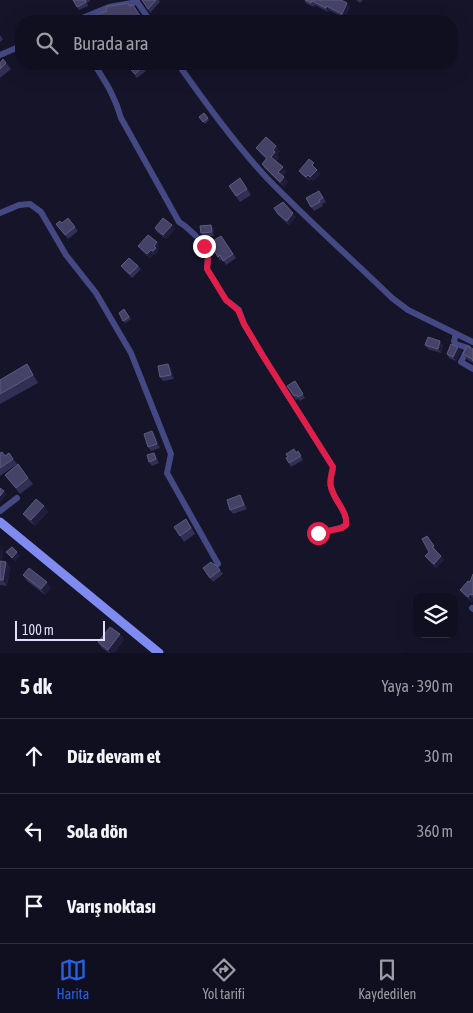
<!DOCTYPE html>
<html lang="tr">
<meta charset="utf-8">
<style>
:root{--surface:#100f1f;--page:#191828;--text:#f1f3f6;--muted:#9c9ca4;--line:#302f3d;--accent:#2563eb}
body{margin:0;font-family:"Asap Condensed",sans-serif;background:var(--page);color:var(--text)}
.controls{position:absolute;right:15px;bottom:15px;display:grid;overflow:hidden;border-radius:10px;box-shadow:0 5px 20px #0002}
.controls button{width:45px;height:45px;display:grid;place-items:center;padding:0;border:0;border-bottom:1px solid var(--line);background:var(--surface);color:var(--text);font:25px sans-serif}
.scale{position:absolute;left:15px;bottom:12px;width:90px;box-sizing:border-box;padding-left:5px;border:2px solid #dfdffc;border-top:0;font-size:14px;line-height:18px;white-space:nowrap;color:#dfdffc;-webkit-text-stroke:4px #151429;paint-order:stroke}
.stop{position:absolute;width:15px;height:15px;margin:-11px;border:4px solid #e11d48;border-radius:50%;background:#fff}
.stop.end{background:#e11d48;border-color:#fff;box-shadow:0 1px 5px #0008}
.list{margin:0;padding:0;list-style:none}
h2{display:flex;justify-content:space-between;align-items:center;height:65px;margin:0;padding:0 20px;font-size:21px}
h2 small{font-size:16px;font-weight:400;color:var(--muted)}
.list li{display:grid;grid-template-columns:32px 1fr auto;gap:15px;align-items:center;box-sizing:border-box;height:75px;padding:0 20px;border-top:1px solid var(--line)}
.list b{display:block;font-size:19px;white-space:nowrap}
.list em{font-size:16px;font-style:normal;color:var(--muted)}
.icon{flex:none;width:28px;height:28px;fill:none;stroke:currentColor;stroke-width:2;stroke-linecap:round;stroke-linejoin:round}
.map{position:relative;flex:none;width:473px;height:653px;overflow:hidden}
.search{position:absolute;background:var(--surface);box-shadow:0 5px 20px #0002;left:15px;right:15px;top:15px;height:55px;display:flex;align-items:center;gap:12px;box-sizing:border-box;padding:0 18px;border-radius:20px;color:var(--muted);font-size:19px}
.sheet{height:290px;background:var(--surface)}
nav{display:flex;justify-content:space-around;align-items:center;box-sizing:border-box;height:70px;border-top:1px solid var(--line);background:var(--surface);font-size:14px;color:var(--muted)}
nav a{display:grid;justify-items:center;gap:2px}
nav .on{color:var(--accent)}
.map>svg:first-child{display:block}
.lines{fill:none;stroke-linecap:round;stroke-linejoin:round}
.street{stroke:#444983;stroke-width:6}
.secondary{stroke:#808bf1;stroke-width:9}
.wall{fill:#322f55}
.shaded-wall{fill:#1f1c3c}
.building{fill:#454267;stroke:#5d5b7e}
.route{stroke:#e11d48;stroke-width:6}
</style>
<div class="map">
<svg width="473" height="653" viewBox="0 0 473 653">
<rect width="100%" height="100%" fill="#151429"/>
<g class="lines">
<g class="street">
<path d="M136 0 150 21"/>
<path d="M75 21 109 7 137 2"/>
<path d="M0 55 21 46"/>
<path d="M94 64C106 83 115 96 121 118L179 222 185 226 196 236 204 246 208 257 207 269 226 300 239 310 244 324 263 356 333 467C332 473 329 481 331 487 334 501 348 511 346 525 336 532 322 529 314 538"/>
<path d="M178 64C205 102 233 141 265 176 305 218 350 257 392 298L408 310 473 342"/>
<path d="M0 213 19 205 30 204 41 212 66 255 96 293 131 353 171 454 167 473 218 564"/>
<path d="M456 334 454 341 456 344 468 348 461 362 473 369"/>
<path d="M0 511 17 498"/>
<path d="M472 608 473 609"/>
</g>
<path class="secondary" d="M0 522 159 653"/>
</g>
<g class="wall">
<path d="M73 0H90V1L87 3 88 6 79 10Z"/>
<path d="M142 0H159L160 2 150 13Z"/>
<path d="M356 0H363L360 3Z"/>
<path d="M304 1 350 7 345 18 329 10 328 12 315 5 314 7 307 4Z"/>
<path d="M128 3 130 6 133 5 144 21H101Z"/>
<path d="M0 35 3 39 0 42Z"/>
<path d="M21 45V57L20 58 18 54Z"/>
<path d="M3 59 11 69 0 78V63Z"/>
<path d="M70 64H85L72 66Z"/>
<path d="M140 64 146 71 137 78 129 68Z"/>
<path d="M207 64H213L209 67Z"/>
<path d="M204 113 209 120 205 124 199 117Z"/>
<path d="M256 148 280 151 277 154 279 157 276 161 286 172 283 176 288 182 284 187 265 169 262 164 266 159 260 153Z"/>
<path d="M316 167 315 168 320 174 313 181 311 179 309 181 302 175 299 171Z"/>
<path d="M240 178 251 195 240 202 229 186Z"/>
<path d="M322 195 326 202 322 204 323 206 314 211 311 207Z"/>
<path d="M274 208 296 217 289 225 281 218Z"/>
<path d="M62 223 75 227 78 231 68 239 56 224Z"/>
<path d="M172 225 175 229 166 239 157 232 155 228Z"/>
<path d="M211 225 214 229V236L204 237 201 233Z"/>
<path d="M221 236 236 258 226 265 222 259 220 261 218 257 214 246Z"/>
<path d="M138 246H159L157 249 158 252 155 255 154 254 150 258 141 250Z"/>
<path d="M121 266H138L141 269 132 278 124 270Z"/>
<path d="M124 309 131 319 125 323 123 321Z"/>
<path d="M425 345H443L441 353 428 349Z"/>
<path d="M458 347 461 351 456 361 449 358 447 354Z"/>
<path d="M473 349V363L468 360 463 354Z"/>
<path d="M27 364 38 383 0 404V380Z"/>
<path d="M168 364 171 368 174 379 163 381 160 377Z"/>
<path d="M295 381 305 398 300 401 298 399 296 400 287 386Z"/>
<path d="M152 431 155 435 160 448 151 451 148 447Z"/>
<path d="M298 451 303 460 291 467 286 458Z"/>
<path d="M0 453 5 456 9 453 17 464 0 476Z"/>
<path d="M154 453 159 463 152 466 149 462Z"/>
<path d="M5 475 28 478 33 484 20 494Z"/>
<path d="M243 499 247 509 233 514 230 510Z"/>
<path d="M44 506 48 512 35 526 28 520 23 514Z"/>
<path d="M190 525 195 534 184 542 174 527Z"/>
<path d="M427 536 436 550H435L441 556 444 560 436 568 428 560 425 556 429 552Z"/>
<path d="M0 561 6 562 10 568 7 586 0 585Z"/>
<path d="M213 564 216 565 223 574 213 582 203 568Z"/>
<path d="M473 574V600L472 602 464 595 460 590 470 582Z"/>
<path d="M23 575 51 588 45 595 27 581Z"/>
<path d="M120 634 124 640 114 653H109L102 648 98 642Z"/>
</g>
<g class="shaded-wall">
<path d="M347 3 350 7 345 18 342 14Z"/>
<path d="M327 6 329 10 328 12 326 8Z"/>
<path d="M276 146 280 151 277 154 279 157 275 162 271 157 273 150Z"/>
<path d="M283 167 286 172 282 177 278 172Z"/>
<path d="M317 170 320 174 313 181 310 177Z"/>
<path d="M308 175 311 179 309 181 306 177Z"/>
<path d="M284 177 288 182 284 187 280 182Z"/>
<path d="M293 213 296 217 289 225 287 221Z"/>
<path d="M172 225 175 229 166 239 163 235Z"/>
<path d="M211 225 214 229V236L212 232Z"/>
<path d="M157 242 159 246 157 249 158 252 155 255 153 251 154 246Z"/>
<path d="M151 250 154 254 150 258 147 254Z"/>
<path d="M440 341 443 345 441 353 438 349Z"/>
<path d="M458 347 461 351 456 361 453 357Z"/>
<path d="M168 364 171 368 174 379 171 375Z"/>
<path d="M152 431 155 435 160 448 157 444Z"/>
<path d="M4 491 7 495 0 503V496Z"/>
<path d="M240 495 243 499 247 509 244 505Z"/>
<path d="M44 506 48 512 35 526 31 520Z"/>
<path d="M1 546 3 550 2 561 0 559Z"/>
<path d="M17 552 20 556 15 562 12 558Z"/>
<path d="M441 556 444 560 436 568 434 564Z"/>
<path d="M6 562 10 568 7 586 3 580Z"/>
<path d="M47 582 51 588 45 595 41 589Z"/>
<path d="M470 594 473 598V600L472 602 468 597Z"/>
<path d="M120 634 124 640 114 653H110L108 650Z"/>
</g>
<g class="building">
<path d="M73 0H85L86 2 77 7Z"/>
<path d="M142 0H156L148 9Z"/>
<path d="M305 0H341L347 3 342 14 327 6 326 8 312 1 311 3Z"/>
<path d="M128 3 129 6 133 5 140 16 137 17 138 21H101L98 14 107 11 106 7Z"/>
<path d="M87 15 90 21H69L70 20Z"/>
<path d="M21 45V52L18 54 15 49Z"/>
<path d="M3 59 6 63 0 69V63Z"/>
<path d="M134 64H140L143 67 135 74 129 68Z"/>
<path d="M204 113 208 118 203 122 199 117Z"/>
<path d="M266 137 276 146 273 150 275 152 271 157 283 167 278 172 284 177 280 182 262 164 267 158 256 148Z"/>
<path d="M309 159 314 163 312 165 317 170 310 177 308 175 306 177 299 171Z"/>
<path d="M240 178 247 189 236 196 229 186Z"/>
<path d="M319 191 323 198 319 200 320 202 311 207 306 198Z"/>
<path d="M283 202 293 213 287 221 278 214 274 208Z"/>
<path d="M68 218 75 227 65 235 56 224 60 221 62 223Z"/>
<path d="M163 218 172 225 163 235 155 228Z"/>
<path d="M211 225 212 232 201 233 200 226Z"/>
<path d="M148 235 157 242 154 246 156 248 153 251 151 250 147 254 138 246Z"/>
<path d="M221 236 233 254 223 261 220 255 218 257 212 247 214 246 211 242Z"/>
<path d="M129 258 138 266 130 274 121 266Z"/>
<path d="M124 309 129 317 123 321 119 313Z"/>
<path d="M428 337 440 341 438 349 425 345Z"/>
<path d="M451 344 458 347 453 357 447 354Z"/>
<path d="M467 346 473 349V361L472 359 463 354Z"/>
<path d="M27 364 33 375 0 394V380Z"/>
<path d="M168 364 171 375 160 377 158 366Z"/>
<path d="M295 381 303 394 298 397 296 395 294 396 287 386Z"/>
<path d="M152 431 157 444 148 447 144 434Z"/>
<path d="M294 449 296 453 298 451 301 456 289 463 286 458 288 457 286 454Z"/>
<path d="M2 452 5 456 9 453 13 459 0 468V453Z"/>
<path d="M154 453 156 459 149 462 147 455Z"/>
<path d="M18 464 28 478 16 488 5 475Z"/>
<path d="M0 488 4 491 0 496Z"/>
<path d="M240 495 244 505 230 510 227 500Z"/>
<path d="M36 499 44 506 31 520 23 514Z"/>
<path d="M186 519 191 528 180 536 174 527Z"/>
<path d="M427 536 434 546 432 547 441 556 434 564 425 556 429 552 422 539Z"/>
<path d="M12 547 17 552 12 558 6 552Z"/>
<path d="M0 561 6 562 3 580H0Z"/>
<path d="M211 562 213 564 216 565 220 570 210 578 203 568Z"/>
<path d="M29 568 47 582 41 589 23 575Z"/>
<path d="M473 574V594L472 595 470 594 468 597 460 590 468 581 470 582Z"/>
<path d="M110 627 120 634 108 650 98 642Z"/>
</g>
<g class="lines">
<path class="route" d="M204 246 208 257 207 269 226 300 238 310 244 324 263 356 333 467C332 473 329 481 331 487 334 501 348 511 346 525L342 528 318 533"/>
</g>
</svg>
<div class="controls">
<button><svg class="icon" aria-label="layers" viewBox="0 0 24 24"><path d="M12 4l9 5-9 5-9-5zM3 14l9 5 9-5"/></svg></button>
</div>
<div class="scale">100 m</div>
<div class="stop" style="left:318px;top:533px"></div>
<div class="stop end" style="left:204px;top:246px"></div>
<div class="search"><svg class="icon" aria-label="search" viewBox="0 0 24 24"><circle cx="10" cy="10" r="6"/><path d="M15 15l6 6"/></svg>Burada ara</div>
</div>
<section class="sheet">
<h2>5 dk<small>Yaya · 390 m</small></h2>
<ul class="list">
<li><svg class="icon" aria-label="ahead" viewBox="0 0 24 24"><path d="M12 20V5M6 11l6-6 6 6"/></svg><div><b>Düz devam et</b></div><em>30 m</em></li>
<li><svg class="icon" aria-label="left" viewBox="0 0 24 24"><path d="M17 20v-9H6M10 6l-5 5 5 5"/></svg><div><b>Sola dön</b></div><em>360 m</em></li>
<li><svg class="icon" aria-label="arrive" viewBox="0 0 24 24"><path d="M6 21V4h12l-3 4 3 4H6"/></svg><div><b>Varış noktası</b></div></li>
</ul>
</section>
<nav>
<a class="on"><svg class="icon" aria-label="map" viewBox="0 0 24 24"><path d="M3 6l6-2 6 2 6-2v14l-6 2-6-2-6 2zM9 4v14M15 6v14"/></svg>Harita</a>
<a><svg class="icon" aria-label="directions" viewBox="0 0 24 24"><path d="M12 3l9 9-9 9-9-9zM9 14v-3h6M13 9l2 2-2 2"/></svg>Yol tarifi</a>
<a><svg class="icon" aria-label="saved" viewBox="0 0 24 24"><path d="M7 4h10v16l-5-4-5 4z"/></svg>Kaydedilen</a>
</nav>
